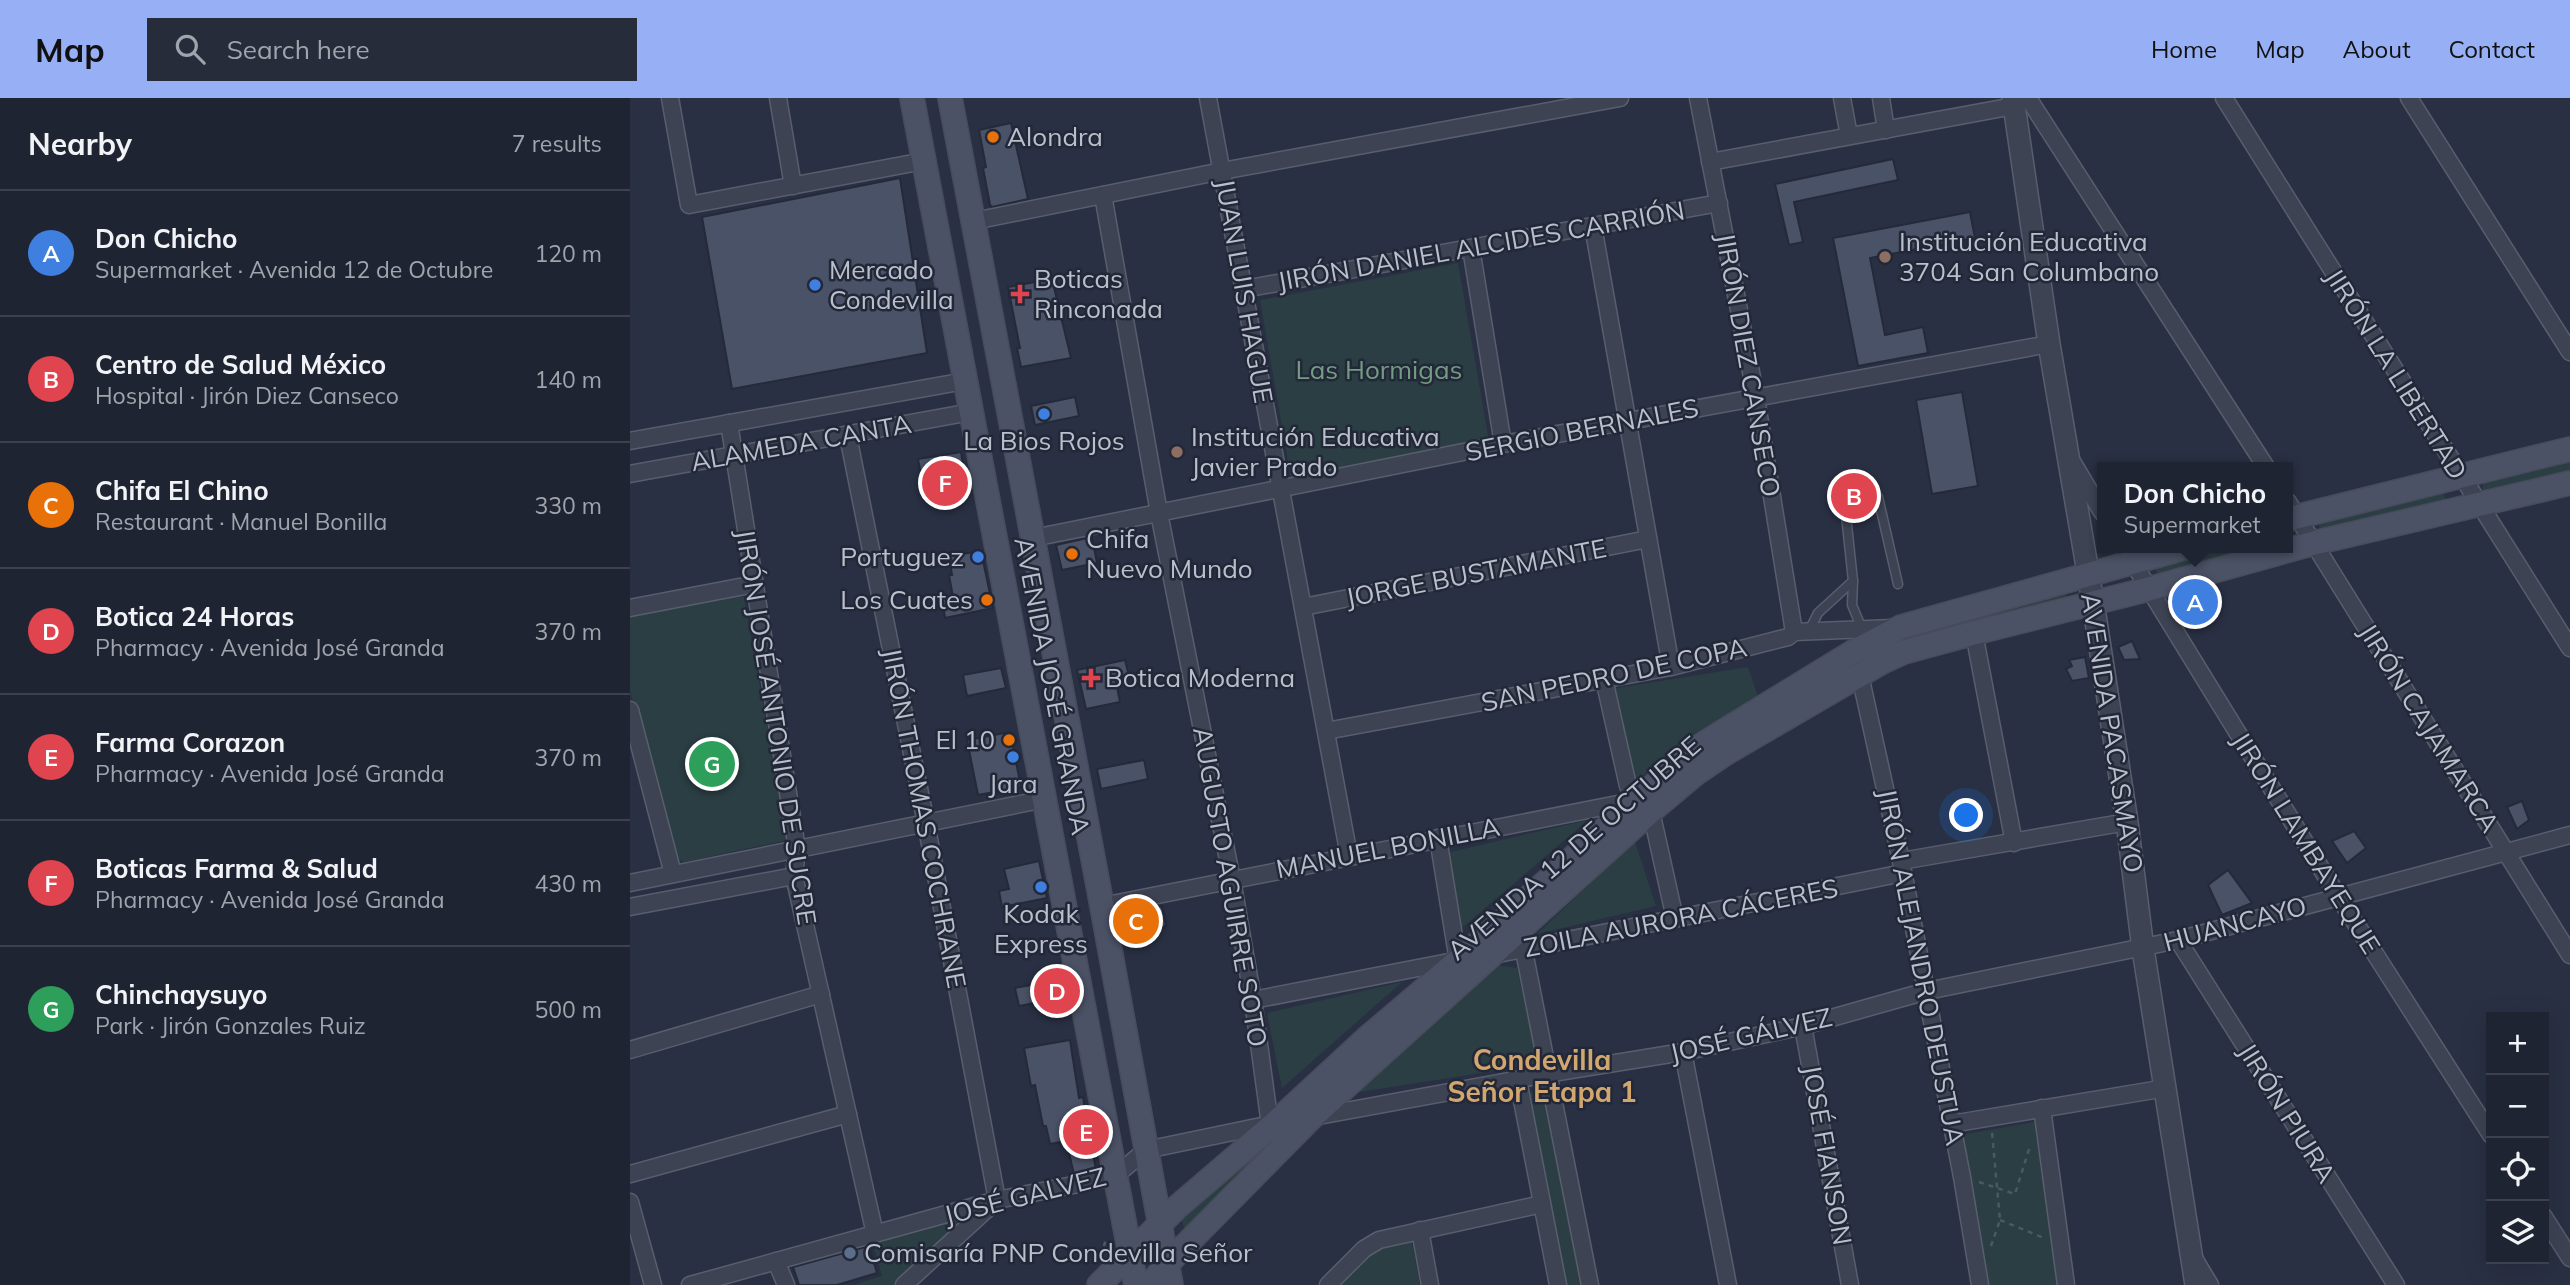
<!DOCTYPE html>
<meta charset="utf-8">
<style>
:root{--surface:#1f2432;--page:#272c3a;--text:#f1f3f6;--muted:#a1a4ac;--line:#3c414d;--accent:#97aff4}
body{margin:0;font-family:Mulish,sans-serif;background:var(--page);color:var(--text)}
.controls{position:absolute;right:21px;bottom:21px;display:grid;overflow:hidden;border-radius:0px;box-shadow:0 7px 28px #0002}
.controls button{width:63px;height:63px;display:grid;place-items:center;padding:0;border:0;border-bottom:2px solid var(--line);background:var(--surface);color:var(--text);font:35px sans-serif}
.you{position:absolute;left:1337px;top:718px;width:24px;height:24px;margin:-18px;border:5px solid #fff;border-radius:50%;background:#1a73e8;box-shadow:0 0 0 10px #1a73e833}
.badge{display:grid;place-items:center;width:46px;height:46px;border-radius:50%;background:var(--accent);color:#fff;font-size:23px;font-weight:700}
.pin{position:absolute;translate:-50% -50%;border:4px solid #fff;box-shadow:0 2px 7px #0006}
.popup{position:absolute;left:1467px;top:364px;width:196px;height:91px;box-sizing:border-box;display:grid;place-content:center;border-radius:0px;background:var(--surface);filter:drop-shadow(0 2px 5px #0005);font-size:23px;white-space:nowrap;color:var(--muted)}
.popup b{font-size:26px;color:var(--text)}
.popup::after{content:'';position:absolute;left:50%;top:100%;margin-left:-14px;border:14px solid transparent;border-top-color:var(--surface)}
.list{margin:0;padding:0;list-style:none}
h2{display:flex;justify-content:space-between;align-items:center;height:91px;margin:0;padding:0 28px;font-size:30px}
h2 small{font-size:23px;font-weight:400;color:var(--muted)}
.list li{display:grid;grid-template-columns:46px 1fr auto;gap:21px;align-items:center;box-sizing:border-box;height:126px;padding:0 28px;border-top:2px solid var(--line)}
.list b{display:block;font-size:26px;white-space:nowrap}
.list p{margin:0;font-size:23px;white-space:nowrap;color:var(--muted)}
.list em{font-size:23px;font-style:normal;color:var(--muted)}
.icon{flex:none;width:38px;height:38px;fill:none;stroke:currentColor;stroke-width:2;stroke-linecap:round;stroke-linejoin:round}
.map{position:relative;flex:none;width:1940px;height:1187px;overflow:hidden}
header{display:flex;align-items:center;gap:42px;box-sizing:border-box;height:98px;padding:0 35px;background:var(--accent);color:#111}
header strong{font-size:33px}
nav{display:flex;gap:38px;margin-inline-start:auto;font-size:24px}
.search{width:490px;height:63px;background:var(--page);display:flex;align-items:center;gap:18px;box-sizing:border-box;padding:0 24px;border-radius:0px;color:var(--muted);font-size:26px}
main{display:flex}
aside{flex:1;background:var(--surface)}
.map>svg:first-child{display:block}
.green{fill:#2b3e44}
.building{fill:#4a5267;stroke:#242a3a;stroke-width:2}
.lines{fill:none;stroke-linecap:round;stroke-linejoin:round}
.service-casing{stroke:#585e6d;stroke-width:11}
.minor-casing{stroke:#585e6d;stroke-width:19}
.tertiary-casing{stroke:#585e6d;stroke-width:24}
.secondary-casing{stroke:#474c5c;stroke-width:26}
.path{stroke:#495a60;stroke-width:2.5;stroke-dasharray:5 5;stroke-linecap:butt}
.service{stroke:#3d4353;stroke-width:8}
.minor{stroke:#3d4353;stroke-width:16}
.tertiary{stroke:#3d4353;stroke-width:21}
.secondary{stroke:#4b5265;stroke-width:23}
.food-dot{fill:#e8710a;stroke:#222838;stroke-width:2.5}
.education-dot{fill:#8d6e63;stroke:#222838;stroke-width:2.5}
.shop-dot{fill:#3f7fe0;stroke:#222838;stroke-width:2.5}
.health-dot{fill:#e0444e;stroke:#222838;stroke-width:2.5}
.service-dot{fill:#5c6f8a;stroke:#222838;stroke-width:2.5}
.labels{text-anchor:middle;stroke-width:5;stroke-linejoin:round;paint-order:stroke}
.poi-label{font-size:26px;fill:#babfcc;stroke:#222838;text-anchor:start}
.street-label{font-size:26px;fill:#babfcc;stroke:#222838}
.park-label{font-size:26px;fill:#739c82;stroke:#222838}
.neighbourhood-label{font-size:28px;font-weight:bold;fill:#d2a76f;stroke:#222838}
</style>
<header>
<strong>Map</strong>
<div class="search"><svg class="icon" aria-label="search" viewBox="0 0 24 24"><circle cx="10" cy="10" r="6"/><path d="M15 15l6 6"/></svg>Search here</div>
<nav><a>Home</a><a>Map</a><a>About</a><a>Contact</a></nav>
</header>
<main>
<aside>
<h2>Nearby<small>7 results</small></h2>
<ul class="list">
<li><span class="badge" style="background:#3f7fe0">A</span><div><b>Don Chicho</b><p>Supermarket · Avenida 12 de Octubre</p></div><em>120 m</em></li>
<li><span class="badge" style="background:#e0444e">B</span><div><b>Centro de Salud México</b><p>Hospital · Jirón Diez Canseco</p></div><em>140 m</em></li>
<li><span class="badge" style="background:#e8710a">C</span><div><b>Chifa El Chino</b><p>Restaurant · Manuel Bonilla</p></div><em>330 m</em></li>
<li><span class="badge" style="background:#e0444e">D</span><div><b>Botica 24 Horas</b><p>Pharmacy · Avenida José Granda</p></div><em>370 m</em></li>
<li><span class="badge" style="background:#e0444e">E</span><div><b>Farma Corazon</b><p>Pharmacy · Avenida José Granda</p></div><em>370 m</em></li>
<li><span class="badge" style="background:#e0444e">F</span><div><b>Boticas Farma &amp; Salud</b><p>Pharmacy · Avenida José Granda</p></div><em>430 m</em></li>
<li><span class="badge" style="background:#2e9e5b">G</span><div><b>Chinchaysuyo</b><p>Park · Jirón Gonzales Ruiz</p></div><em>500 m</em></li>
</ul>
</aside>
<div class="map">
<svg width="1940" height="1187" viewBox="0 0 1940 1187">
<rect width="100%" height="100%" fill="#293043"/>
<g class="green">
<path d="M828 165 859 343 661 380 630 202Z"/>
<path d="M1940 359V375L1857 396 1852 391 1855 381Z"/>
<path d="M1812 392 1817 404 1690 433 1689 428 1692 424Z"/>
<path d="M1594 450H1646L1529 479 1524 468Z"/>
<path d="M1434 491 1438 505 1244 562 1262 542Z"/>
<path d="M110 498 114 499 157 739 153 743 54 764 48 761 0 593V518Z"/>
<path d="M1118 569 1129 602 1057 639 1002 687 981 591Z"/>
<path d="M958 722 827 834 816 755Z"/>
<path d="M1005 744 1026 808 907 836 1004 744Z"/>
<path d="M864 867 887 870 908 966 723 995Z"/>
<path d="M772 884 652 990 637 915Z"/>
<path d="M912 991 953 1187H934L896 996Z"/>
<path d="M1404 1024 1428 1187H1354L1326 1038Z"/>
<path d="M627 1049 628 1055 555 1132 550 1119Z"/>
<path d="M337 1118 265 1187H223L252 1178 243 1145Z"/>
<path d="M778 1140 782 1145 790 1187H705L745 1150Z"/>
</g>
<g class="building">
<path d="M381 25 398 101 362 109 360 107 353 70 356 69 349 32Z"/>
<path d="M1263 61 1268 82 1164 104 1173 144 1159 147 1145 86Z"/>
<path d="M270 80 297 255 102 291 72 119Z"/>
<path d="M1340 114 1345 140 1240 160 1255 237 1293 229 1298 255 1228 268 1203 140Z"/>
<path d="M422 181 441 260 391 269 387 250H390L378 189Z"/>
<path d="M1332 294 1348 388 1302 396 1286 302Z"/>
<path d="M445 299 449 318 405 327 401 308Z"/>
<path d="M331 354 337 390 295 398 288 361Z"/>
<path d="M462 439 467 465 432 472 426 447Z"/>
<path d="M351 453 363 510 315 520 312 501 323 499 319 477H322L319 458Z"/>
<path d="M1502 543 1510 561 1494 562 1488 549Z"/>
<path d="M1455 559 1459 580 1442 583 1436 571 1442 568 1439 562Z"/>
<path d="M495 562 500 582 486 584 490 604 456 611 447 572Z"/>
<path d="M371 570 376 590 337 598 333 577Z"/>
<path d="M380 634 391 689 348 697 337 642Z"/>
<path d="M514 662 518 681 471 691 467 671Z"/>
<path d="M1892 703 1899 722 1887 731 1877 709Z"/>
<path d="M1724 733 1736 750 1717 765 1702 743Z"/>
<path d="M409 763 417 800 372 809 369 793 379 791 374 771Z"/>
<path d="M1598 772 1622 805 1592 817 1578 787Z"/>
<path d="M532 808 536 828 498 836 494 816Z"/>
<path d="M429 882 433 900 389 908 385 890Z"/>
<path d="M440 942 449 1000 453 999 466 1072 444 1076 436 1043 420 1046 416 1028H413L405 987 401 988 394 950Z"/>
<path d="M239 1148 247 1175 207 1187H169L163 1169Z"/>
</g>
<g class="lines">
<g class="service-casing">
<g id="service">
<path d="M1232 531 1222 507 1223 483 1215 408 1217 400 1241 395 1248 399 1268 486"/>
<path d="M1179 533 1188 515 1223 483"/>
</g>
</g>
<g class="minor-casing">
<g id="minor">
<path d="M40 0 59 107 294 63"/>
<path d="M148 0 163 88"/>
<path d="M578 0 719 758"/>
<path d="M1068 0 1126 300 1164 534"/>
<path d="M1212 0 1219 38"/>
<path d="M1251 0 1256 32"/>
<path d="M1398 0 1636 369"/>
<path d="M1594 0 1940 550"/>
<path d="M1779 0 1940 254"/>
<path d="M1080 64 1384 8"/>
<path d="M473 97 529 415 602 782 623 902 640 1027"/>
<path d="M344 123 592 73 990 0"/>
<path d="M963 128 1041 569"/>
<path d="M841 150 873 346"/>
<path d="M614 191 1089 105"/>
<path d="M99 325 167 751 164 778 245 1136"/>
<path d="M218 338 296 725 367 1102 274 1187"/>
<path d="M0 343 335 283"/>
<path d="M1443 365 1472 414"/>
<path d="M0 376 341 314"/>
<path d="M1658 404 1940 857"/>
<path d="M403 440 873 346 1419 246"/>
<path d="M1494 450 1708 798 1861 1037"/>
<path d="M673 509 1018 441"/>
<path d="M0 510 125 486"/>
<path d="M1344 535 1384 745"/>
<path d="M1228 568 1271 763 1332 1079 1350 1187"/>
<path d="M974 581 998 688 1021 713 1045 821"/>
<path d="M0 612 43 776"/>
<path d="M696 633 1041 569 1158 539 1164 534 1263 530"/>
<path d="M808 740 828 863"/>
<path d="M1271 763 1497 724"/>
<path d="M0 785 415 701"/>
<path d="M472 808 1003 703"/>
<path d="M0 809 164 778"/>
<path d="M1548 842 1766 1187"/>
<path d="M892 843 960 1187"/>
<path d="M863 857 1273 775"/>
<path d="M623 902 824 863"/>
<path d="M1173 928 1220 1187"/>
<path d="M0 952 191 896"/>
<path d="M1053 954 1098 1187"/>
<path d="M888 982 928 1187"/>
<path d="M1412 1010 1436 1187"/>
<path d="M683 1019 917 976 1053 954 1173 928 1297 893 1548 842 1940 737"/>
<path d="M1321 1026 1536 990"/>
<path d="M0 1076 218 1016"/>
<path d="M0 1104 23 1187"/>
<path d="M1914 1119 1940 1160"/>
<path d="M790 1132 800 1187"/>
<path d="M1565 1162 1580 1187"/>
<path d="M146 1163 156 1187"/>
<path d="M60 1187 367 1102 484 1079 516 1052 641 1026"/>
<path d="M698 1187 734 1151 749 1142 912 1106"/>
</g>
</g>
<g class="tertiary-casing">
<path id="tertiary" d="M1383 0 1419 246 1463 504 1497 724 1513 851 1566 1187"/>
</g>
<g class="secondary-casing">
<g id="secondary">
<path d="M282 0 506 1187"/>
<path d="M320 0 472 808 541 1187"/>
<path d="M1658 421 1940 351"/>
<path d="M469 1187 546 1110 644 1026 736 941 829 862 1063 652 1223 554 1271 529 1554 450"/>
<path d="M520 1187 537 1166 681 1020 1021 713 1065 676 1096 655 1252 564 1274 554 1344 535 1519 491 1684 445 1940 385"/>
</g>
</g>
<g class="path">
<path d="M1349 1084 1385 1096 1400 1048"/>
<path d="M1370 1122 1414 1140"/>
<path d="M1361 1148 1370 1122 1362 1034"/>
<path d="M471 1158 476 1141"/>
</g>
<use href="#service" class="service"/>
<use href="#minor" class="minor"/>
<use href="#tertiary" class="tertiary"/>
<use href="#secondary" class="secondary"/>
</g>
<g class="food-dot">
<circle cx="363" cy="39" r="7"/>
<circle cx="442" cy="456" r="7"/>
<circle cx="357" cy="502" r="7"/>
<circle cx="379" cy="642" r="7"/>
</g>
<g class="education-dot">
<circle cx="1255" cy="159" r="7"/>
<circle cx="547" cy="354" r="7"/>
</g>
<g class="shop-dot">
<circle cx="185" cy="187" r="7"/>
<circle cx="414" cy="316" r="7"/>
<circle cx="348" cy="459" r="7"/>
<circle cx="383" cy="659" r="7"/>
<circle cx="411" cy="789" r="7"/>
</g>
<g class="health-dot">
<path d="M386.5 185.5h7v7h7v7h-7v7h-7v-7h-7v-7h7z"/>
<path d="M457.5 569.5h7v7h7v7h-7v7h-7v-7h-7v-7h7z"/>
</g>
<circle class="service-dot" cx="220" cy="1155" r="7"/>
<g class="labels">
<g class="poi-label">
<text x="377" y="48">Alondra</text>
<text x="1269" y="153">Institución Educativa<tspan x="1269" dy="30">3704 San Columbano</tspan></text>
<text x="199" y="181">Mercado<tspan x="199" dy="30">Condevilla</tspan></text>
<text x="404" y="190">Boticas<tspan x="404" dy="30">Rinconada</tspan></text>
<text x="561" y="348">Institución Educativa<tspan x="561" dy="30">Javier Prado</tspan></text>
<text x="414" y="352" text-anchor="middle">La Bios Rojos</text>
<text x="456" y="450">Chifa<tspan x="456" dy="30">Nuevo Mundo</tspan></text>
<text x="334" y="468" text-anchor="end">Portuguez</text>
<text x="343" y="511" text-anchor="end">Los Cuates</text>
<text x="475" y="589">Botica Moderna</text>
<text x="365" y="651" text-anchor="end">El 10</text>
<text x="383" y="695" text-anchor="middle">Jara</text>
<text x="411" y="825" text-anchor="middle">Kodak<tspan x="411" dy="30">Express</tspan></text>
<text x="234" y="1164">Comisaría PNP Condevilla Señor</text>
</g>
<g class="street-label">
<text transform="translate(851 148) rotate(-10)" y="9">JIRÓN DANIEL ALCIDES CARRIÓN</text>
<text transform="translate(614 193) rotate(80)" y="9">JUAN LUIS HAGUE</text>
<text transform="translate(1118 267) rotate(80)" y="9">JIRÓN DIEZ CANSECO</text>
<text transform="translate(1766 276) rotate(58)" y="9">JIRÓN LA LIBERTAD</text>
<text transform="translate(952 332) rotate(-11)" y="9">SERGIO BERNALES</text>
<text transform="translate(171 345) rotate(-10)" y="9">ALAMEDA CANTA</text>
<text transform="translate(846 475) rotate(-11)" y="9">JORGE BUSTAMANTE</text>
<text transform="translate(984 577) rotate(-12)" y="9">SAN PEDRO DE COPA</text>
<text transform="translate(422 588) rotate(79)" y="9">AVENIDA JOSÉ GRANDA</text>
<text transform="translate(146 629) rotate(81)" y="9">JIRÓN JOSÉ ANTONIO DE SUCRE</text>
<text transform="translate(1799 630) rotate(58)" y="9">JIRÓN CAJAMARCA</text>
<text transform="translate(1482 635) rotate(81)" y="9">AVENIDA PACASMAYO</text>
<text transform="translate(294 720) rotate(79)" y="9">JIRÓN THOMAS COCHRANE</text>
<text transform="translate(1676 745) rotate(58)" y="9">JIRÓN LAMBAYEQUE</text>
<text transform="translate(758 750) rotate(-11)" y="9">MANUEL BONILLA</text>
<text transform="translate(944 750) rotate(-41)" y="9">AVENIDA 12 DE OCTUBRE</text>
<text transform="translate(600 789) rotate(80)" y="9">AUGUSTO AGUIRRE SOTO</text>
<text transform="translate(1051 820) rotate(-11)" y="9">ZOILA AURORA CÁCERES</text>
<text transform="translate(1605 826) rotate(-15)" y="9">HUANCAYO</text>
<text transform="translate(1291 869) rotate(79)" y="9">JIRÓN ALEJANDRO DEUSTUA</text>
<text transform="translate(1121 937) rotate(-13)" y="9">JOSÉ GÁLVEZ</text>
<text transform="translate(1657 1015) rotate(58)" y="9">JIRÓN PIURA</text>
<text transform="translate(1197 1057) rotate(80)" y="9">JOSÉ FIANSON</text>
<text transform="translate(395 1098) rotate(-14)" y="9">JOSÉ GALVEZ</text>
</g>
<g class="park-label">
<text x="749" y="281">Las Hormigas</text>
</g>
<g class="neighbourhood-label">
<text x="912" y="972">Condevilla<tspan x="912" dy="32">Señor Etapa 1</tspan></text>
</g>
</g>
</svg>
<div class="controls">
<button>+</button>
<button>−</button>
<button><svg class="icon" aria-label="locate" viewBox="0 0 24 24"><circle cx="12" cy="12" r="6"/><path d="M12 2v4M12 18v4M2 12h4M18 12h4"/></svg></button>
<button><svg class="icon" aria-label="layers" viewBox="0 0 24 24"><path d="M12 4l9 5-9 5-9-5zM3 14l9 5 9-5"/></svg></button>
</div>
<div class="you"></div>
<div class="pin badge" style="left:1565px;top:504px;background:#3f7fe0">A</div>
<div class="popup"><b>Don Chicho</b>Supermarket</div>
<div class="pin badge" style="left:1224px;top:398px;background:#e0444e">B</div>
<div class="pin badge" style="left:506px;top:823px;background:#e8710a">C</div>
<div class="pin badge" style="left:427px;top:893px;background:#e0444e">D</div>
<div class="pin badge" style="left:456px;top:1034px;background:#e0444e">E</div>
<div class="pin badge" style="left:315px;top:385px;background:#e0444e">F</div>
<div class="pin badge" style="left:82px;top:666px;background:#2e9e5b">G</div>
</div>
</main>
